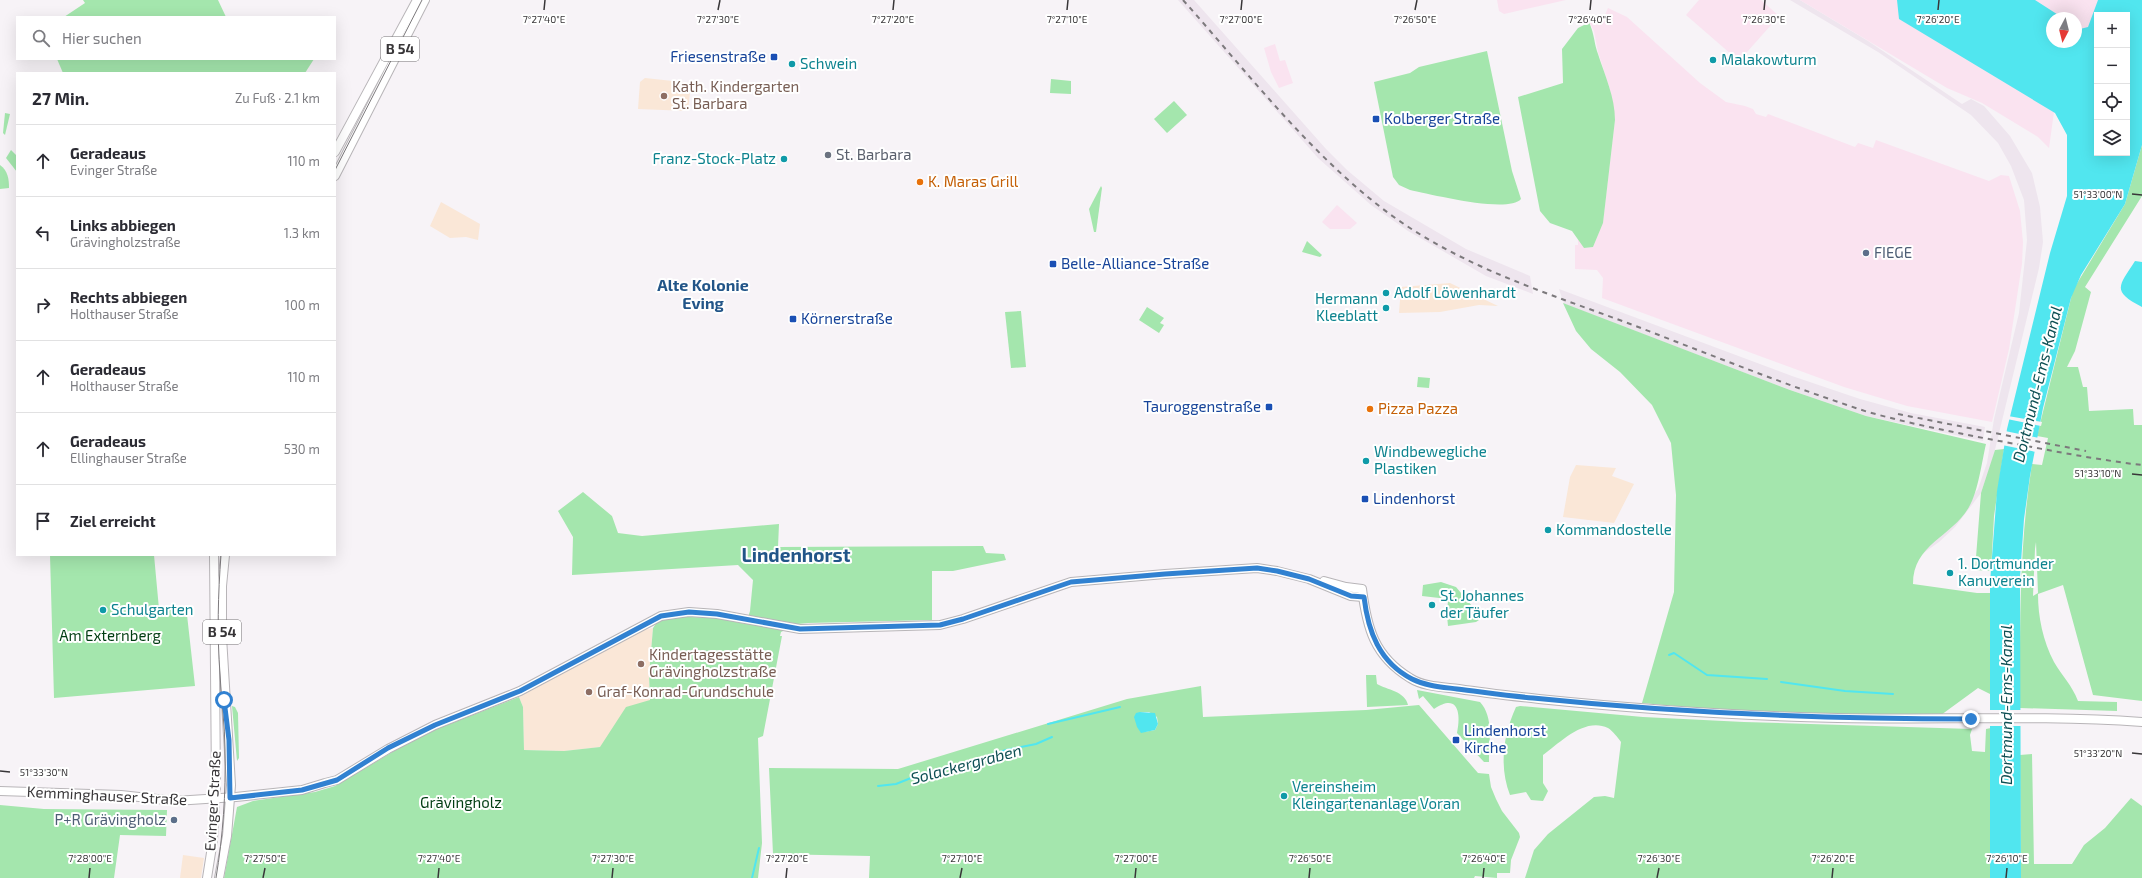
<!DOCTYPE html>
<html lang="de">
<meta charset="utf-8">
<style>
:root{--surface:#fff;--page:#f2f2f3;--text:#2b2b33;--muted:#7c7c81;--line:#e1e1e2}
body{margin:0;font-family:"Exo 2",sans-serif;background:var(--page);color:var(--text)}
.controls{position:absolute;right:12px;top:12px;display:grid;overflow:hidden;border-radius:0px;box-shadow:0 4px 16px #0002}
.controls button{width:36px;height:36px;display:grid;place-items:center;padding:0;border:0;border-bottom:1px solid var(--line);background:var(--surface);color:var(--text);font:20px sans-serif}
.compass{position:absolute;left:2046px;top:12px;width:36px;height:36px;border-radius:50%;background:var(--surface);box-shadow:0 4px 16px #0002;rotate:187deg}
.stop{position:absolute;width:12px;height:12px;margin:-9px;border:3px solid #3081d1;border-radius:50%;background:#fff}
.stop.end{background:#3081d1;border-color:#fff;box-shadow:0 1px 4px #0008}
.list{margin:0;padding:0;list-style:none}
h2{display:flex;justify-content:space-between;align-items:center;height:52px;margin:0;padding:0 16px;font-size:17px}
h2 small{font-size:13px;font-weight:400;color:var(--muted)}
.list li{display:grid;grid-template-columns:26px 1fr auto;gap:12px;align-items:center;box-sizing:border-box;height:72px;padding:0 16px;border-top:1px solid var(--line)}
.list b{display:block;font-size:15px;white-space:nowrap}
.list p{margin:0;font-size:13px;white-space:nowrap;color:var(--muted)}
.list em{font-size:13px;font-style:normal;color:var(--muted)}
.icon{flex:none;width:22px;height:22px;fill:none;stroke:currentColor;stroke-width:2;stroke-linecap:round;stroke-linejoin:round}
.map{position:relative;flex:none;width:2142px;height:878px;overflow:hidden}
.search{position:absolute;background:var(--surface);box-shadow:0 4px 16px #0002;left:16px;top:16px;width:320px;height:44px;display:flex;align-items:center;gap:10px;box-sizing:border-box;padding:0 14px;border-radius:0px;color:var(--muted);font-size:15px}
.panel{position:absolute;background:var(--surface);box-shadow:0 4px 16px #0002;left:16px;top:72px;width:320px;height:484px;border-radius:0px}
.map>svg:first-child{display:block}
.built{fill:#eee5ee}
.industrial{fill:#fae3f0;fill-rule:evenodd}
.education{fill:#fae7d7}
.green{fill:#a4e6ad;fill-rule:evenodd}
.water{fill:#51e6ef;fill-rule:evenodd}
.pier{fill:#f7f3f7}
.lines{fill:none;stroke-linecap:round;stroke-linejoin:round}
.stream{stroke:#51e6ef;stroke-width:2}
.major-casing{stroke:#b8b5b8;stroke-width:10}
.major{stroke:#fff;stroke-width:8}
.tram{stroke:#7c797c;stroke-width:1}
.rail{stroke:#7c797c;stroke-width:2;stroke-dasharray:5 5;stroke-linecap:butt}
.route{stroke:#3081d1;stroke-width:5}
.ticks{fill:none;stroke:#383638;stroke-width:1.5}
.transit-dot{fill:#1a4fb4;stroke:#fff;stroke-width:1.5}
.culture-dot{fill:#0f9aa8;stroke:#fff;stroke-width:1.5}
.education-dot{fill:#8d6e63;stroke:#fff;stroke-width:1.5}
.worship-dot{fill:#6b7280;stroke:#fff;stroke-width:1.5}
.food-dot{fill:#e8710a;stroke:#fff;stroke-width:1.5}
.service-dot{fill:#5c6f8a;stroke:#fff;stroke-width:1.5}
.labels{text-anchor:middle;stroke-width:4;stroke-linejoin:round;paint-order:stroke}
.shield{fill:#fff;stroke:#747274;stroke-width:1}
.shield-label{font-size:14px;font-weight:bold;fill:#383638}
.transit-label{font-size:15px;fill:#164399;stroke:#fff;text-anchor:start}
.culture-label{font-size:15px;fill:#0d838f;stroke:#fff;text-anchor:start}
.education-label{font-size:15px;fill:#785e54;stroke:#fff;text-anchor:start}
.worship-label{font-size:15px;fill:#5b616d;stroke:#fff;text-anchor:start}
.food-label{font-size:15px;fill:#c56008;stroke:#fff;text-anchor:start}
.service-label{font-size:15px;fill:#4e5e75;stroke:#fff;text-anchor:start}
.park-label{font-size:15px;fill:#003d12;stroke:#fff}
.street-label{font-size:15px;fill:#383638;stroke:#fff}
.neighbourhood-label{font-size:16px;font-weight:bold;fill:#258;stroke:#fff}
.water-label{font-size:16px;font-style:italic;fill:#0d4f53;stroke:#fff}
.district-label{font-size:19px;font-weight:bold;fill:#258;stroke:#fff}
.ticks-label{font-size:10px;text-anchor:middle;fill:#383638;stroke:#fff;stroke-width:4;stroke-linejoin:round;paint-order:stroke}
</style>
<div class="map">
<svg width="2142" height="878" viewBox="0 0 2142 878">
<rect width="100%" height="100%" fill="#f7f3f7"/>
<g class="built">
<path d="M1178 0H1194L1326 149 1347 170 1384 201 1466 249 1530 276 1533 294 1486 276 1408 231 1371 205 1318 158Z"/>
<path d="M1790 0H1800L1868 41 1962 104 1971 99 1984 106 2010 136 2032 173 2040 207 2043 242 2039 268 1992 462 1981 493 1955 527 1939 542 1908 564 1960 513 1978 489 1987 463 1994 419 2019 313 2027 240 2024 200 2011 166 1998 143 1971 115 1878 52Z"/>
<path d="M1559 289 1792 376 1860 399 1911 413 1985 427 1983 441 1866 416 1790 390 1564 304Z"/>
</g>
<g class="industrial">
<path d="M1497 0H1566L1504 14 1499 11Z"/>
<path d="M1699 0H1761L1779 16 1739 61 1686 15Z"/>
<path d="M1800 0H2100L2054 112 2049 148 2038 137 1982 103 1947 88ZM2052 18H2076V42H2052Z"/>
<path d="M1608 8 1627 17 1700 83 1726 102 1745 106 1753 109 1756 114 1766 117 1768 114 1855 147 1858 143 1873 148 1876 140 1989 181 2001 175 2009 176 2020 211 2023 242 2022 264 2009 349 1992 422 1907 406 1844 387 1602 298 1603 278 1597 270 1575 269V245H1578V238L1584 248 1593 247 1603 222 1615 120 1610 90 1598 52 1594 31 1586 16 1604 17Z"/>
<path d="M1275 44 1280 61 1285 60 1293 83 1279 88 1271 72 1264 48Z"/>
<path d="M1337 205 1357 223 1350 229H1330L1322 222Z"/>
</g>
<g class="education">
<path d="M645 78 691 83 688 111 638 109 640 82Z"/>
<path d="M441 202 480 224 478 240 466 237 450 238 430 226Z"/>
<path d="M1450 283 1498 306 1479 305 1440 312 1399 313 1401 287Z"/>
<path d="M1576 465 1616 468 1612 476 1634 484 1614 523 1563 517 1570 477Z"/>
<path d="M653 628 649 675 650 710 619 745 564 751 524 750 523 707 519 697 644 630Z"/>
<path d="M183 855 204 858 201 878H180Z"/>
</g>
<g class="green">
<path d="M83 0H218L226 17H64L85 3Z"/>
<path d="M1586 16C1595 33 1593 39 1598 54 1605 76 1615 97 1615 120L1603 223 1593 247 1584 248 1572 231 1550 223 1540 211 1518 97 1563 83 1562 49 1578 28 1584 25 1581 18Z"/>
<path d="M1487 51 1512 171 1521 199C1508 214 1430 194 1410 190L1399 185 1393 177 1374 82 1410 73 1419 67Z"/>
<path d="M57 59H314L305 73H63Z"/>
<path d="M1051 79 1071 81V94L1050 93Z"/>
<path d="M1174 101 1187 115 1167 133 1154 119Z"/>
<path d="M5 113 10 114 5 135 3 133Z"/>
<path d="M2142 145V196L2085 287 2091 292 2075 351 2067 367H2078L2083 387H2087L2089 411 2133 409 2134 425H2142V701L2093 695 2063 585 2038 594C2038 617 2043 641 2054 662 2062 676 2072 685 2078 701L2117 702V711L2020 708C2020 626 2019 545 2032 464L2042 465 2048 438 2037 436 2038 432 2073 290 2125 204ZM2036 542 2038 593 2033 596 2035 549Z"/>
<path d="M11 150 17 156V172L6 158Z"/>
<path d="M0 165C8 171 9 179 9 188L0 189Z"/>
<path d="M1101 186 1102 188 1096 232H1094L1089 209Z"/>
<path d="M1307 241 1322 255 1320 257 1302 252Z"/>
<path d="M1563 303 1790 390 1866 416 1986 444C1982 461 1978 492 1969 507 1952 537 1913 544 1913 584L1977 593H1990V694L1978 688 1941 715 1834 714 1707 709 1642 703 1674 592 1676 495 1671 443 1652 405 1620 372 1591 349 1576 331Z"/>
<path d="M1147 307 1164 318 1160 323 1164 325 1159 333 1139 320Z"/>
<path d="M1021 311 1026 367 1011 368 1005 312Z"/>
<path d="M1418 377 1430 378 1429 388 1417 387Z"/>
<path d="M2004 449 1994 516 1991 571 1975 570 1981 493 1995 450Z"/>
<path d="M583 492 612 516 618 533 642 536 779 524 778 547 983 546 986 553 1004 554 1006 560 953 571H932V620L808 623 798 624 781 632 780 636H782L763 736 758 738 762 843 758 878H224L237 807 253 801 315 792 335 786 421 735 519 697 523 707 524 750 564 751 600 747 626 707 650 700 649 675 653 628 661 616 718 618 746 624 750 611 753 580 738 565 572 575 573 537 558 511Z"/>
<path d="M50 555H154L159 609 186 606 195 686 54 698Z"/>
<path d="M1441 582 1456 587 1482 618 1476 622 1448 626 1447 616 1448 599 1422 596 1423 585Z"/>
<path d="M1366 675H1376L1377 684C1387 690 1405 691 1408 705L1367 707Z"/>
<path d="M1201 686 1203 717 1366 710 1419 705 1478 773 1489 774 1491 787 1496 799 1502 811 1519 833 1520 837 1511 860 1510 873H1497V878L1475 876 1474 878H869L870 856 773 854 769 768 898 769 1127 699ZM1140 712H1149L1157 717 1158 724 1155 730 1144 732Z"/>
<path d="M1417 690 1480 702C1494 717 1489 742 1489 762H1484L1457 733C1461 715 1459 692 1434 709L1423 696 1419 699Z"/>
<path d="M232 706 235 707 238 713 239 758 237 761Z"/>
<path d="M1520 706 1643 717 1744 722 1972 729 1970 735 1972 751 1985 752 1986 729 1991 728 1990 878H1525L1534 850 1548 834 1594 797 1605 796 1614 798 1621 742C1618 738 1613 731 1608 728 1584 717 1560 743 1543 755V783L1548 791 1543 801 1531 800 1526 792 1510 795C1499 767 1503 735 1516 707Z"/>
<path d="M2032 754 2034 864H2072L2084 845 2105 828 2131 798 2142 806V878H2021L2020 755Z"/>
<path d="M0 805 44 809 167 810 166 836 120 835 114 878H0Z"/>
</g>
<g class="water">
<path d="M1897 0H2035L2063 18H2052V42H2076V26L2080 29 2088 27 2098 0H2142V145L2125 204 2081 275 2071 298 2043 408 2030 476 2024 519 2020 577 2021 878H1990V583L1997 491 2007 429 2050 253 2067 196V135L2055 113 1899 19ZM2097 15H2127V153H2097Z"/>
<path d="M2135 261 2142 262V307C2111 291 2119 286 2135 261Z"/>
<path d="M1140 712 1155 713 1158 724 1155 730 1141 733 1137 727 1134 717 1136 713Z"/>
</g>
<g class="pier">
<path d="M2008 416 2042 422 2041 426 2007 419Z"/>
<path d="M2005 431 2039 438 2036 452 2002 445Z"/>
<path d="M1988 710H2022V726H1989Z"/>
</g>
<g class="lines">
<g class="stream">
<path d="M1669 655 1674 653 1707 675 1767 679"/>
<path d="M1781 682 1845 691 1893 694"/>
<path d="M1048 724 1120 707"/>
<path d="M878 786 896 784 921 774 954 767 1006 750 1036 744 1052 737"/>
<path d="M752 878 759 848"/>
</g>
<g class="major-casing">
<g id="major">
<path d="M335 152 417 0"/>
<path d="M335 176 425 0"/>
<path d="M1324 581 1346 587 1362 589C1367 628 1374 656 1410 678 1424 687 1443 687 1459 689 1485 693 1512 696 1539 699 1638 709 1738 716 1838 718 1939 720 2041 715 2142 722"/>
<path d="M0 791 121 795 175 801 236 797 302 790 325 783 337 780 388 749 435 725 520 691 661 616 689 612 717 614 800 629 940 625 963 619 1071 582 1165 574 1257 568 1277 571 1309 579 1351 596 1363 597"/>
<path d="M207 878 213 840 216 785 214 555"/>
<path d="M219 878 227 836 231 785 222 637V586L225 555"/>
</g>
</g>
<use href="#major" class="major"/>
<g class="tram">
<path d="M335 170 422 0"/>
<path d="M216 878C223 836 226 793 225 750 225 725 221 699 220 674 217 635 218 594 221 555"/>
</g>
<g class="rail">
<path d="M1183 0C1249 74 1311 156 1391 215 1464 268 1550 294 1633 325 1711 355 1788 386 1868 412 1915 425 1962 434 2010 443 2054 451 2098 460 2142 465"/>
<path d="M1898 414 2086 451"/>
</g>
</g>
<g class="lines">
<path class="route" d="M224 700 229 740 230 798 302 790 337 780 388 748 435 725 520 691 661 616 689 612 717 614 800 629 940 625 963 619 1071 582 1165 574 1257 568 1277 571 1309 579 1351 596 1364 597C1368 631 1379 662 1412 679 1426 686 1442 687 1457 689 1482 692 1508 696 1533 698 1679 713 1824 719 1971 719"/>
</g>
<path class="ticks" d="M544 10 545 0M718 10 720 0M893 10 894 0M1067 10 1068 0M1241 10 1242 0M1415 10 1417 0M1590 10 1591 0M1764 10 1765 0M1938 10 1939 0M2132 194 2142 195M2132 474 2142 475M2132 753 2142 754M0 771 10 772M89 878 90 868M263 878 265 868M438 878 439 868M612 878 613 868M786 878 787 868M960 878 962 868M1135 878 1136 868M1309 878 1310 868M1483 878 1484 868M1657 878 1659 868M1832 878 1833 868M2006 878 2007 868"/>
<g class="transit-dot">
<rect x="770" y="53" width="8" height="8" rx="2"/>
<rect x="1372" y="115" width="8" height="8" rx="2"/>
<rect x="1049" y="260" width="8" height="8" rx="2"/>
<rect x="789" y="315" width="8" height="8" rx="2"/>
<rect x="1265" y="403" width="8" height="8" rx="2"/>
<rect x="1361" y="495" width="8" height="8" rx="2"/>
<rect x="1452" y="736" width="8" height="8" rx="2"/>
</g>
<g class="culture-dot">
<circle cx="1713" cy="60" r="4"/>
<circle cx="792" cy="64" r="4"/>
<circle cx="784" cy="159" r="4"/>
<circle cx="1386" cy="293" r="4"/>
<circle cx="1386" cy="308" r="4"/>
<circle cx="1366" cy="461" r="4"/>
<circle cx="1548" cy="530" r="4"/>
<circle cx="1950" cy="573" r="4"/>
<circle cx="1432" cy="605" r="4"/>
<circle cx="103" cy="610" r="4"/>
<circle cx="1284" cy="796" r="4"/>
</g>
<g class="education-dot">
<circle cx="664" cy="96" r="4"/>
<circle cx="641" cy="664" r="4"/>
<circle cx="589" cy="692" r="4"/>
</g>
<circle class="worship-dot" cx="828" cy="155" r="4"/>
<g class="food-dot">
<circle cx="920" cy="182" r="4"/>
<circle cx="1370" cy="409" r="4"/>
</g>
<g class="service-dot">
<circle cx="1866" cy="253" r="4"/>
<circle cx="174" cy="820" r="4"/>
</g>
<g class="labels">
<g class="shield">
<rect x="381" y="37" width="38" height="24" rx="3"/>
<rect x="203" y="620" width="38" height="24" rx="3"/>
</g>
<g class="shield-label">
<text x="400" y="54">B 54</text>
<text x="222" y="637">B 54</text>
</g>
<g class="transit-label">
<text x="766" y="62" text-anchor="end">Friesenstraße</text>
<text x="1384" y="124">Kolberger Straße</text>
<text x="1061" y="269">Belle-Alliance-Straße</text>
<text x="801" y="324">Körnerstraße</text>
<text x="1261" y="412" text-anchor="end">Tauroggenstraße</text>
<text x="1373" y="504">Lindenhorst</text>
<text x="1464" y="736">Lindenhorst<tspan x="1464" dy="17">Kirche</tspan></text>
</g>
<g class="culture-label">
<text x="1721" y="65">Malakowturm</text>
<text x="800" y="69">Schwein</text>
<text x="776" y="164" text-anchor="end">Franz-Stock-Platz</text>
<text x="1394" y="298">Adolf Löwenhardt</text>
<text x="1378" y="304" text-anchor="end">Hermann<tspan x="1378" dy="17">Kleeblatt</tspan></text>
<text x="1374" y="457">Windbewegliche<tspan x="1374" dy="17">Plastiken</tspan></text>
<text x="1556" y="535">Kommandostelle</text>
<text x="1958" y="569">1. Dortmunder<tspan x="1958" dy="17">Kanuverein</tspan></text>
<text x="1440" y="601">St. Johannes<tspan x="1440" dy="17">der Täufer</tspan></text>
<text x="111" y="615">Schulgarten</text>
<text x="1292" y="792">Vereinsheim<tspan x="1292" dy="17">Kleingartenanlage Voran</tspan></text>
</g>
<g class="education-label">
<text x="672" y="92">Kath. Kindergarten<tspan x="672" dy="17">St. Barbara</tspan></text>
<text x="649" y="660">Kindertagesstätte<tspan x="649" dy="17">Grävingholzstraße</tspan></text>
<text x="597" y="697">Graf-Konrad-Grundschule</text>
</g>
<g class="worship-label">
<text x="836" y="160">St. Barbara</text>
</g>
<g class="food-label">
<text x="928" y="187">K. Maras Grill</text>
<text x="1378" y="414">Pizza Pazza</text>
</g>
<g class="service-label">
<text x="1874" y="258">FIEGE</text>
<text x="166" y="825" text-anchor="end">P+R Grävingholz</text>
</g>
<g class="park-label">
<text x="110" y="641">Am Externberg</text>
<text x="461" y="808">Grävingholz</text>
</g>
<g class="street-label">
<text transform="translate(107 796) rotate(3)" y="5">Kemminghauser Straße</text>
<text transform="translate(213 801) rotate(-87)" y="5">Evinger Straße</text>
</g>
<g class="neighbourhood-label">
<text x="703" y="291">Alte Kolonie<tspan x="703" dy="18">Eving</tspan></text>
</g>
<g class="water-label">
<text transform="translate(2037 384) rotate(-76)" y="6">Dortmund-Ems-Kanal</text>
<text transform="translate(2006 705) rotate(-90)" y="6">Dortmund-Ems-Kanal</text>
<text transform="translate(966 764) rotate(-15)" y="6">Solackergraben</text>
</g>
<g class="district-label">
<text x="796" y="562">Lindenhorst</text>
</g>
</g>
<g class="ticks-label">
<text x="544" y="23">7°27'40"E</text>
<text x="718" y="23">7°27'30"E</text>
<text x="893" y="23">7°27'20"E</text>
<text x="1067" y="23">7°27'10"E</text>
<text x="1241" y="23">7°27'00"E</text>
<text x="1415" y="23">7°26'50"E</text>
<text x="1590" y="23">7°26'40"E</text>
<text x="1764" y="23">7°26'30"E</text>
<text x="1938" y="23">7°26'20"E</text>
<text x="2098" y="198">51°33'00"N</text>
<text x="2098" y="477">51°33'10"N</text>
<text x="2098" y="757">51°33'20"N</text>
<text x="44" y="776">51°33'30"N</text>
<text x="90" y="862">7°28'00"E</text>
<text x="265" y="862">7°27'50"E</text>
<text x="439" y="862">7°27'40"E</text>
<text x="613" y="862">7°27'30"E</text>
<text x="787" y="862">7°27'20"E</text>
<text x="962" y="862">7°27'10"E</text>
<text x="1136" y="862">7°27'00"E</text>
<text x="1310" y="862">7°26'50"E</text>
<text x="1484" y="862">7°26'40"E</text>
<text x="1659" y="862">7°26'30"E</text>
<text x="1833" y="862">7°26'20"E</text>
<text x="2007" y="862">7°26'10"E</text>
</g>
</svg>
<div class="controls">
<button>+</button>
<button>−</button>
<button><svg class="icon" aria-label="locate" viewBox="0 0 24 24"><circle cx="12" cy="12" r="6"/><path d="M12 2v4M12 18v4M2 12h4M18 12h4"/></svg></button>
<button><svg class="icon" aria-label="layers" viewBox="0 0 24 24"><path d="M12 4l9 5-9 5-9-5zM3 14l9 5 9-5"/></svg></button>
</div>
<svg class="compass" viewBox="-18 -18 36 36"><path d="M0-13l5 13h-10z" fill="#e53935"/><path d="M0 13l5-13h-10z" fill="#7c7c81"/></svg>
<div class="stop" style="left:224px;top:700px"></div>
<div class="stop end" style="left:1971px;top:719px"></div>
<div class="search"><svg class="icon" aria-label="search" viewBox="0 0 24 24"><circle cx="10" cy="10" r="6"/><path d="M15 15l6 6"/></svg>Hier suchen</div>
<section class="panel">
<h2>27 Min.<small>Zu Fuß · 2.1 km</small></h2>
<ul class="list">
<li><svg class="icon" aria-label="ahead" viewBox="0 0 24 24"><path d="M12 20V5M6 11l6-6 6 6"/></svg><div><b>Geradeaus</b><p>Evinger Straße</p></div><em>110 m</em></li>
<li><svg class="icon" aria-label="left" viewBox="0 0 24 24"><path d="M17 20v-9H6M10 6l-5 5 5 5"/></svg><div><b>Links abbiegen</b><p>Grävingholzstraße</p></div><em>1.3 km</em></li>
<li><svg class="icon" aria-label="right" viewBox="0 0 24 24"><path d="M7 20v-9h11M14 6l5 5-5 5"/></svg><div><b>Rechts abbiegen</b><p>Holthauser Straße</p></div><em>100 m</em></li>
<li><svg class="icon" aria-label="ahead" viewBox="0 0 24 24"><path d="M12 20V5M6 11l6-6 6 6"/></svg><div><b>Geradeaus</b><p>Holthauser Straße</p></div><em>110 m</em></li>
<li><svg class="icon" aria-label="ahead" viewBox="0 0 24 24"><path d="M12 20V5M6 11l6-6 6 6"/></svg><div><b>Geradeaus</b><p>Ellinghauser Straße</p></div><em>530 m</em></li>
<li><svg class="icon" aria-label="arrive" viewBox="0 0 24 24"><path d="M6 21V4h12l-3 4 3 4H6"/></svg><div><b>Ziel erreicht</b></div></li>
</ul>
</section>
</div>
